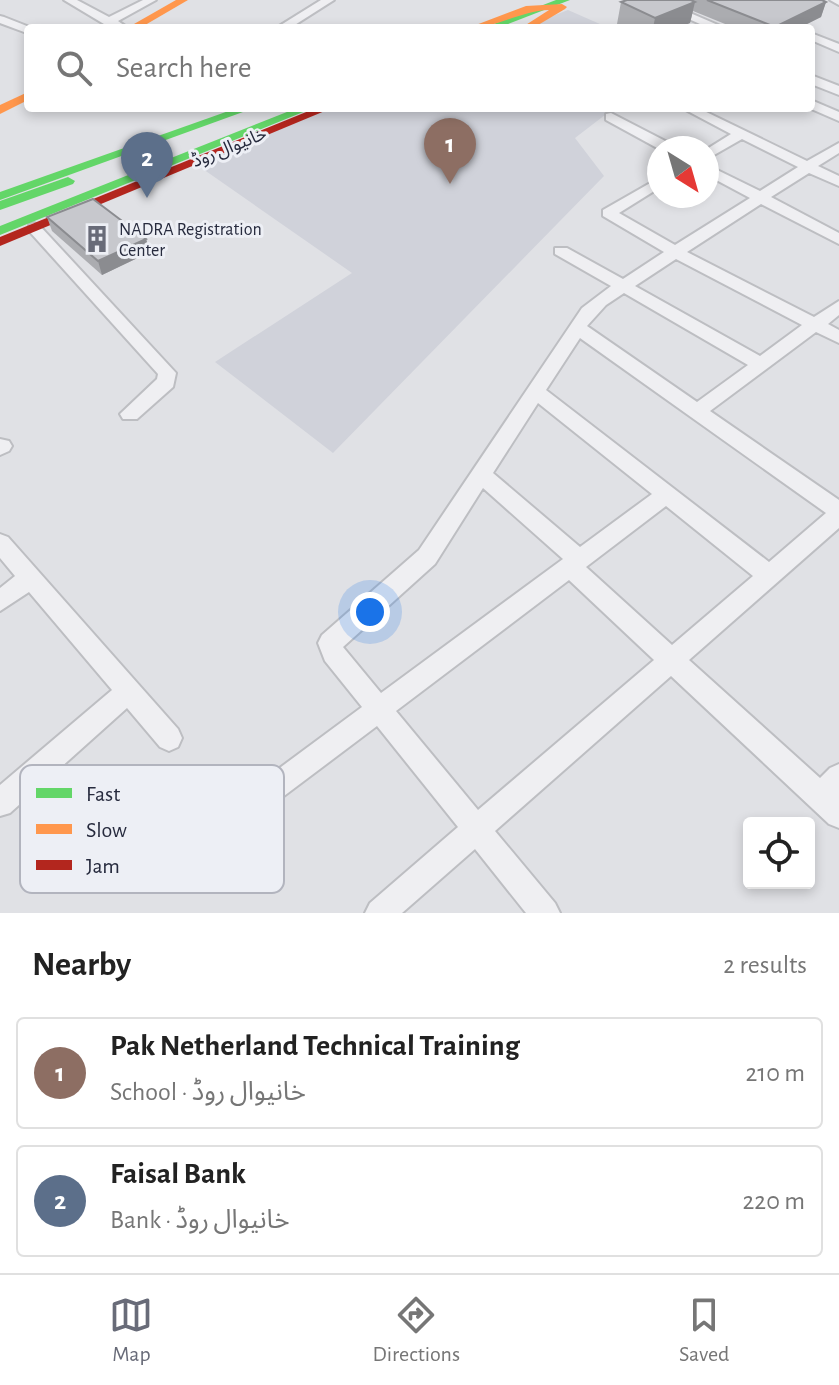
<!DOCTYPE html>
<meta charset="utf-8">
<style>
:root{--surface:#fff;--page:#f6f6f6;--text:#222;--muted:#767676;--line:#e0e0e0;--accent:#686b78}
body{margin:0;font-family:"Alegreya Sans","Noto Sans Arabic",sans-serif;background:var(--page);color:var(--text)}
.controls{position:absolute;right:24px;bottom:24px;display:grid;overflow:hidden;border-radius:8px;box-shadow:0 4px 12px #0003}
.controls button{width:72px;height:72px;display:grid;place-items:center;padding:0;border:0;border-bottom:2px solid var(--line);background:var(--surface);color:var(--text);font:40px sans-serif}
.compass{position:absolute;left:647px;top:136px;width:72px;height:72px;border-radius:50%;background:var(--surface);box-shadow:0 4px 12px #0003;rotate:143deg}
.you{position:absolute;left:370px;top:612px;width:28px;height:28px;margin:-20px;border:6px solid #fff;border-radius:50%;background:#1a73e8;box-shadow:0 0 0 12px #1a73e833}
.badge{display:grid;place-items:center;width:52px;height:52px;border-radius:50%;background:var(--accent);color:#fff;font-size:26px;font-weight:700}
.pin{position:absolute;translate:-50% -66px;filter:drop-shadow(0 2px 4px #0008)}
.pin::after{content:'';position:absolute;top:42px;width:28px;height:24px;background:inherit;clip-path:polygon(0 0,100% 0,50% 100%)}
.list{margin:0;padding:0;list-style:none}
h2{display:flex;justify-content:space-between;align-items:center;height:104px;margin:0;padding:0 32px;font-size:34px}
h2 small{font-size:26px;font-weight:400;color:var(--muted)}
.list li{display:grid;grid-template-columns:52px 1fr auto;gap:24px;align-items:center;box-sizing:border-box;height:112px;margin:0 16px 16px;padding:0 16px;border:2px solid var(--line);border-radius:8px}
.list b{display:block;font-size:30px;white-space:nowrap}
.list p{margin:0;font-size:26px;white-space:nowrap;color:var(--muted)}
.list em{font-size:26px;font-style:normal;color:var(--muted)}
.icon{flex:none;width:44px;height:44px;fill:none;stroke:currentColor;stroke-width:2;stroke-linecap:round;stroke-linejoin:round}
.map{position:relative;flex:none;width:839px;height:913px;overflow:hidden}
.search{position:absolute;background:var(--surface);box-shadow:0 4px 12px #0003;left:24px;right:24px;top:24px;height:88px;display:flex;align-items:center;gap:20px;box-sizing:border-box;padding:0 28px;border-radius:8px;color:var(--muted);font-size:30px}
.sheet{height:360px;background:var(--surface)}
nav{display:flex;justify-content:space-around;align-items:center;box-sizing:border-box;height:112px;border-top:2px solid var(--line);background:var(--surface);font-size:22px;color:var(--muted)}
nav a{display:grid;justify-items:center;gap:4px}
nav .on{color:var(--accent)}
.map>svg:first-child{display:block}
.built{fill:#d0d2da}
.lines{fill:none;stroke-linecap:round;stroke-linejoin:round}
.street-casing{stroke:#bdbec2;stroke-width:4}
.street{fill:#efeff2;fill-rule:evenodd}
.fast{fill:#63d668;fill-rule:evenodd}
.slow{fill:#ff974d;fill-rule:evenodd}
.jam{fill:#b3261e;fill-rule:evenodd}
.wall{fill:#abacb0}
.shaded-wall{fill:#8b8c90}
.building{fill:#c7c8cd;stroke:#8b8c90;stroke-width:2}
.labels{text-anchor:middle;stroke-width:6;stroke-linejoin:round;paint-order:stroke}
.far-street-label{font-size:18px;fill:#272b3e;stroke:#edeff5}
.far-poi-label{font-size:18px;fill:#272b3e;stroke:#edeff5;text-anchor:start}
.key{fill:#edeff5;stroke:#b2b4be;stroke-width:2}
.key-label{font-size:22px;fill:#272b3e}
</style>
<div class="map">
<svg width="839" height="913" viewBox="0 0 839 913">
<rect width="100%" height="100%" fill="#e0e1e5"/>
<g class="built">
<path d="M568 10 609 28H522Z"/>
<path d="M321 108H614L575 138 604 176 333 453 215 362 352 273 190 160Z"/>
</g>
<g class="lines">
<g class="street-casing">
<g id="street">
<path d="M64 0H77L109 17 143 0H156L118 21 128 28 104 24Z"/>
<path d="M321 0H334L290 28H276Z"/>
<path d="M646 0H660L725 28H709Z"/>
<path d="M830 0H839V5Z"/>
<path d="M0 16 4 17 32 28H28V33L24 32 0 23Z"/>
<path d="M811 33 839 44V52L811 40Z"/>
<path d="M811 75 839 86V95L811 84Z"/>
<path d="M811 100 839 112V121L809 108Z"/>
<path d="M682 108H698L807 161 839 143V153L818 166 839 176V186L809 173 771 197 839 233V244L761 204 687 252 814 317 839 301V315L828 324 839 330V343L816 332 710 411 839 500V528L689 660 820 778 830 768 839 764V828L829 824 671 676 495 831 555 903 560 913H526L475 849 402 913H365L370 903 458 827 377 726 272 805 263 809 254 805 250 796 254 787 362 707 325 661 318 643 322 635 419 550 582 308 611 286 555 254V248H567L623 279 664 252 603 216V210L659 178V188L619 213 675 245 750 198 707 175V165L760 191 798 167 742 139 707 159V149L731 134ZM676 259 802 325 760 356 635 286ZM624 293 748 365 697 402 587 326 606 305ZM580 338 826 513 769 562 546 390ZM538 403 652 494 580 547 493 473ZM483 488 563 559 381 693 343 647 435 564ZM666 506 753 576 672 645 586 567ZM569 580 654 660 478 810 396 711Z"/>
<path d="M611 113 673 145 675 148 659 149 606 120V114Z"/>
<path d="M34 223 39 225 176 373 173 387 137 419H123L120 414 157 379 158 374 29 231V225Z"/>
<path d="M0 439 9 441 12 446 9 451 0 455Z"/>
<path d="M0 534 8 537 178 729 182 738 178 747 169 751 160 747 127 708 10 813 0 816V785L112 690 29 592 0 611V588L15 576 0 558Z"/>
</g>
</g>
<use href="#street" class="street"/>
<g class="fast">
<path d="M556 0H570L498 28H483Z"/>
<path d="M237 108H254L0 200V192Z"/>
<path d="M297 108H313L0 235V226Z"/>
<path d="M68 177 75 181 73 184 0 210V201Z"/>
</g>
<g class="slow">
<path d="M176 0H188L140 28H127Z"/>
<path d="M562 4 567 7 565 9 533 28H521L549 10C520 11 496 28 468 28L526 6Z"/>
<path d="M28 92V100L0 114V105Z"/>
</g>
<path class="jam" d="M316 108H332L0 246V237Z"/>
</g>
<g class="wall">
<path d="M627 0H822L826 2 821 17 799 28H735L693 11 690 23 677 28H626L617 24 621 2Z"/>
<path d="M47 217 146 239 150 252 102 275 52 231Z"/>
</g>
<g class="shaded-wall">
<path d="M695 2 690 23 677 28H653L655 18Z"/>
<path d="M826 2 821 17 799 28H774Z"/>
<path d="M146 239 150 252 102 275 98 261Z"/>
</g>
<g class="building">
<path d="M627 0H691L695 2 655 18 621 2Z"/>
<path d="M707 0H822L826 2 775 27Z"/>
<path d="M93 199 146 239 98 261 47 217Z"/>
</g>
<defs>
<g id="building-bare" transform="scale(2.16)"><path d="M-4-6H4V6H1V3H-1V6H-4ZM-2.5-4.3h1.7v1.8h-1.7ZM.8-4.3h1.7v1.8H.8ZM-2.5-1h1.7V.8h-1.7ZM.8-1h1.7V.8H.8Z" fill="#686b78" stroke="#edeff5" stroke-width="2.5" paint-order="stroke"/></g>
</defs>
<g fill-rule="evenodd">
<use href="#building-bare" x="97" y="239"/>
</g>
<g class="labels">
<g class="far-street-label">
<text transform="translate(229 147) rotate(-22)" y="6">خانیوال روڈ</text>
</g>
<g class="far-poi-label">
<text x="119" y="235">NADRA Registration<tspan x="119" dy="21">Center</tspan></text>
</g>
</g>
<rect x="20" y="765" width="264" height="128" rx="12" class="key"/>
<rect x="36" y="788" width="36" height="10" fill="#63d668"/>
<rect x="36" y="824" width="36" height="10" fill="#ff974d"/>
<rect x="36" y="860" width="36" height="10" fill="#b3261e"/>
<g class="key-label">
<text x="86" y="801">Fast</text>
<text x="86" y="837">Slow</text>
<text x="86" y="873">Jam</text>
</g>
</svg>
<div class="controls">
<button><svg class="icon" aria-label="locate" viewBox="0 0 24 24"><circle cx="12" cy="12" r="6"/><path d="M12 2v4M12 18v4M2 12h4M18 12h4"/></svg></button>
</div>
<svg class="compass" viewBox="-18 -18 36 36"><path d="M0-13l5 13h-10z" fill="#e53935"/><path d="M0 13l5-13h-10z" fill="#767676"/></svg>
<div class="you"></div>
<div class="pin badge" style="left:450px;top:184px;background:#8d6e63">1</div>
<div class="pin badge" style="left:147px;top:198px;background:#5c6f8a">2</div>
<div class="search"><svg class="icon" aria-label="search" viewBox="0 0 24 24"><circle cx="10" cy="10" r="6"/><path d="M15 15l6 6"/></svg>Search here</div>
</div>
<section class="sheet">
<h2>Nearby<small>2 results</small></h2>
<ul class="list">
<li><span class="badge" style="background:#8d6e63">1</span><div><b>Pak Netherland Technical Training</b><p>School · خانیوال روڈ</p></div><em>210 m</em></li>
<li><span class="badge" style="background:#5c6f8a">2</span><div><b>Faisal Bank</b><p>Bank · خانیوال روڈ</p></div><em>220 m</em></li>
</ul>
</section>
<nav>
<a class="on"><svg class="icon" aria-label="map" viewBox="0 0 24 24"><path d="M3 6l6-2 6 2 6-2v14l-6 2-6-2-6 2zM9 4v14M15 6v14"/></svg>Map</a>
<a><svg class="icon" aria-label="directions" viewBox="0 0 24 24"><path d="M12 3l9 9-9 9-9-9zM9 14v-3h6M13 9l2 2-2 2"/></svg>Directions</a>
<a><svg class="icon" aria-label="saved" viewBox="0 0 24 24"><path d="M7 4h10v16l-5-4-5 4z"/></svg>Saved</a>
</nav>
